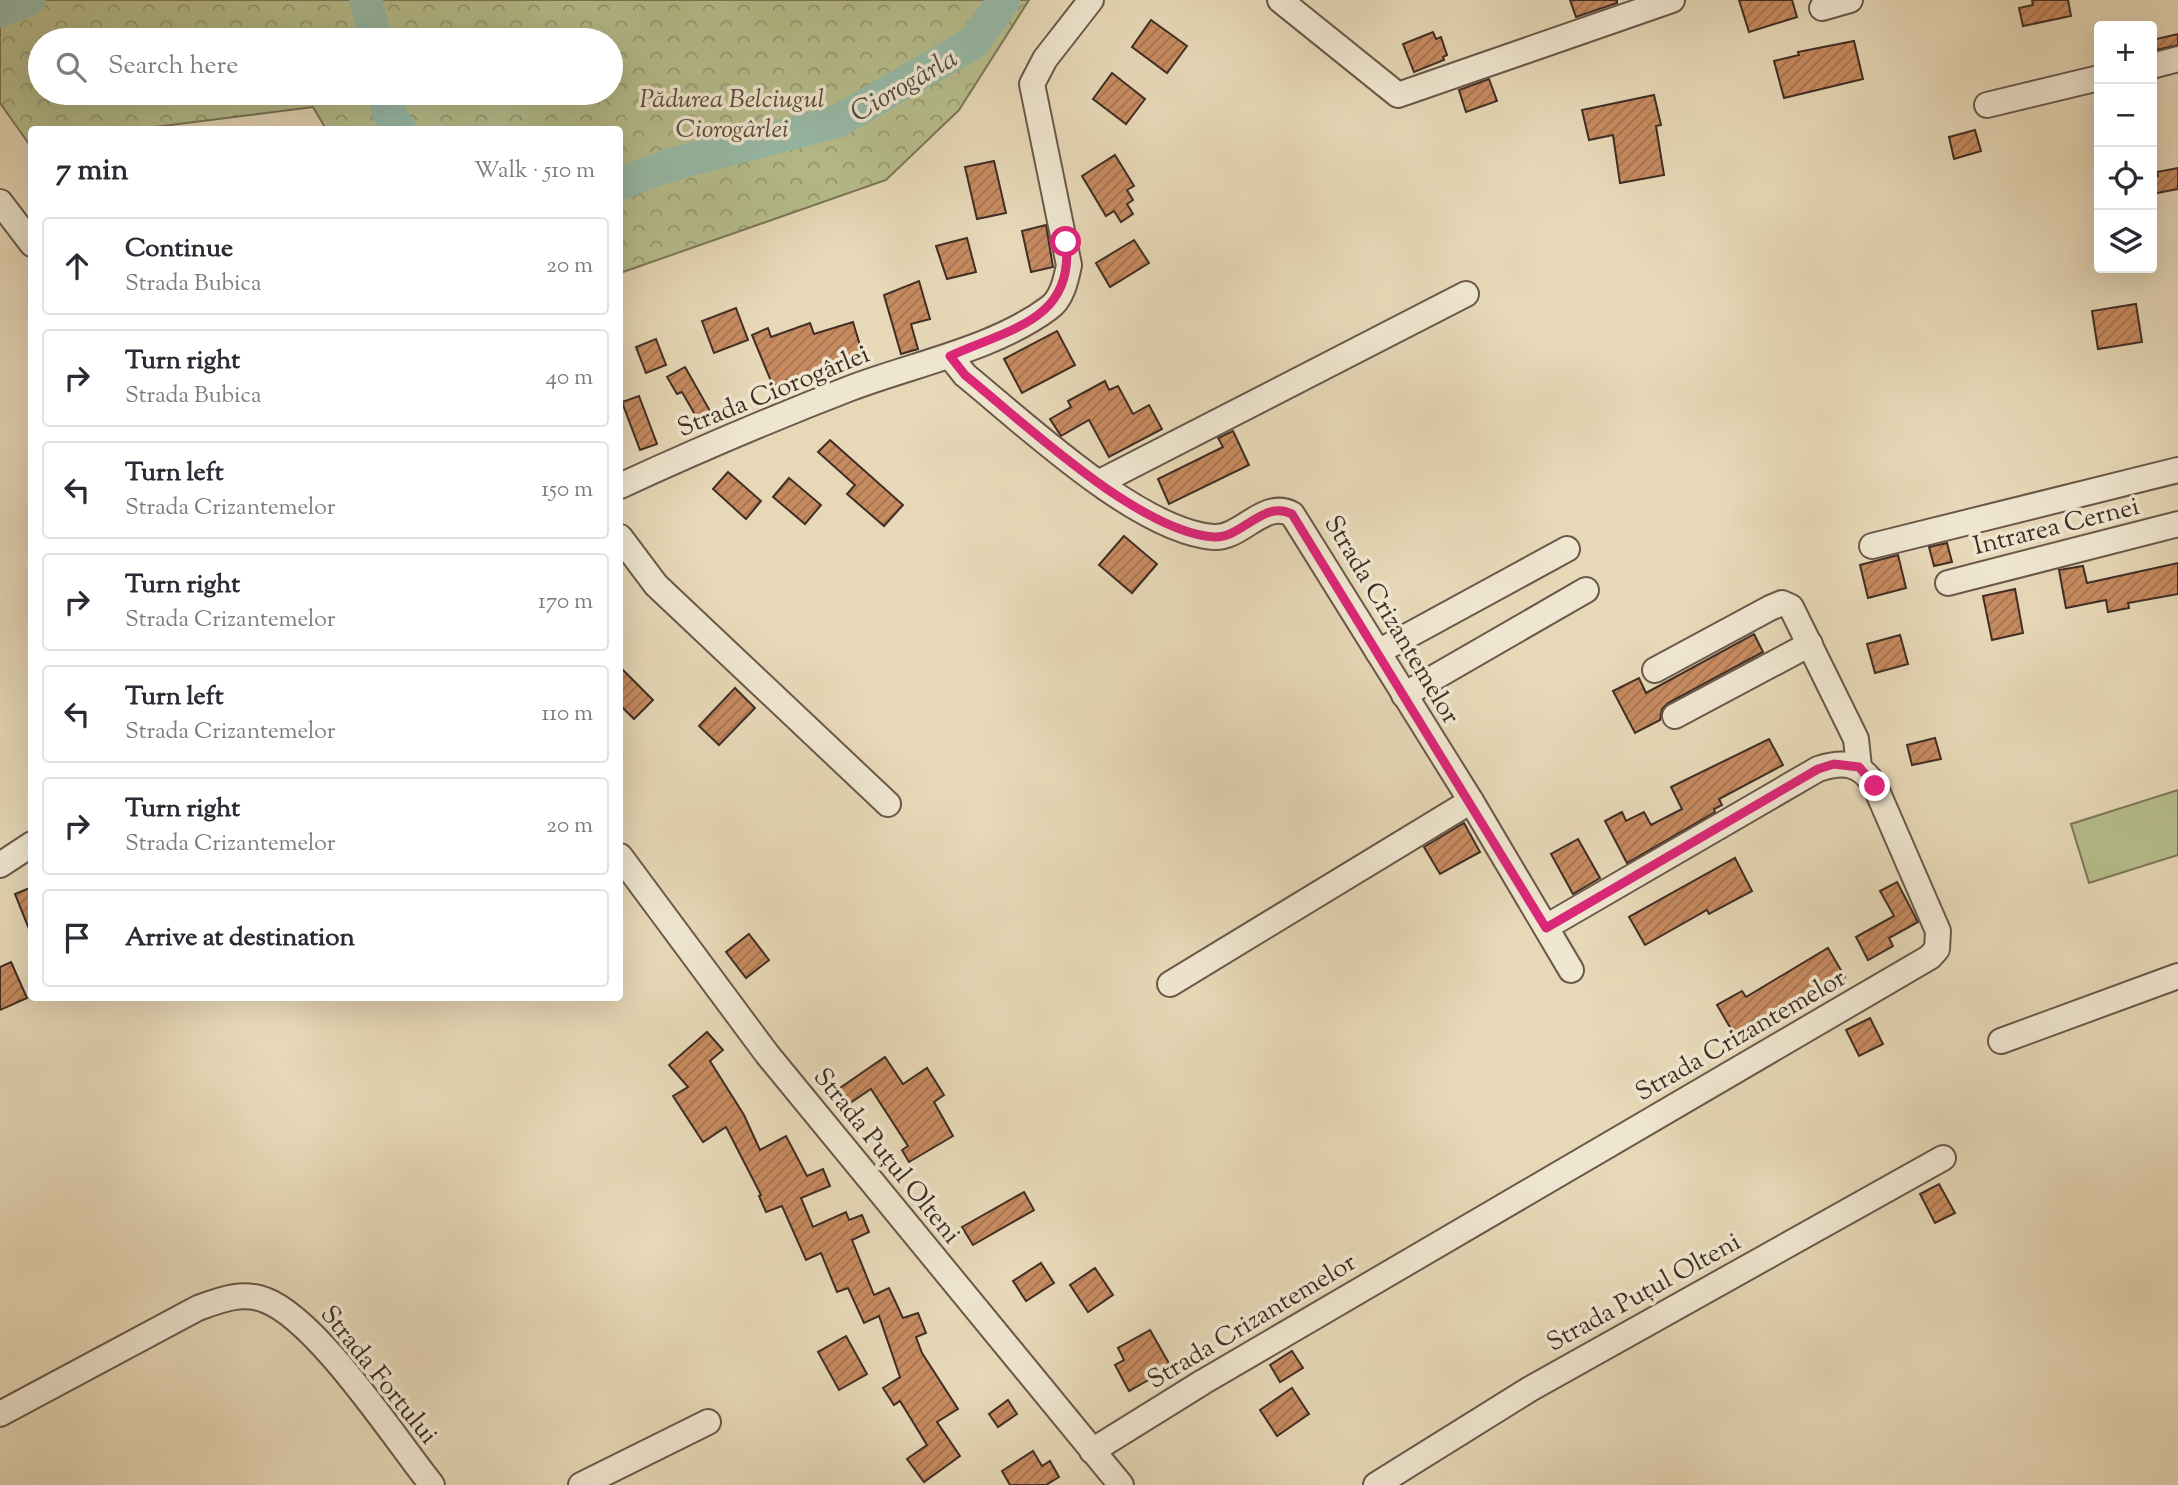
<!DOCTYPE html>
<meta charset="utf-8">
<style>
:root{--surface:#fff;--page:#f2f2f3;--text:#2b2b33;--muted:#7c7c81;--line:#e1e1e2}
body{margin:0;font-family:"Sorts Mill Goudy",serif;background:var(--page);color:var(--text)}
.controls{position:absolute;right:21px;top:21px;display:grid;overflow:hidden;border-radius:7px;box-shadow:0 7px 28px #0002}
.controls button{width:63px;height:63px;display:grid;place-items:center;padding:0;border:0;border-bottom:2px solid var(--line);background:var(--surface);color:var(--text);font:35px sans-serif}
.stop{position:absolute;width:21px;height:21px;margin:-16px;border:5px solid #db2777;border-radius:50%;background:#fff}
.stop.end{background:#db2777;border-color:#fff;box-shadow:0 2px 7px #0008}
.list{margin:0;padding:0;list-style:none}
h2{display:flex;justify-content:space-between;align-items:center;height:91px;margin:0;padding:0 28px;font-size:30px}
h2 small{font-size:23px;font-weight:400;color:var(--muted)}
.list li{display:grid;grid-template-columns:46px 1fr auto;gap:21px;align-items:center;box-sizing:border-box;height:98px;margin:0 14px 14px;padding:0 14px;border:2px solid var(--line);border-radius:7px}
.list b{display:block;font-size:26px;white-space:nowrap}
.list p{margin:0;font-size:23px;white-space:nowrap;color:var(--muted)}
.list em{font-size:23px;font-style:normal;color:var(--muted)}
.icon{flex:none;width:38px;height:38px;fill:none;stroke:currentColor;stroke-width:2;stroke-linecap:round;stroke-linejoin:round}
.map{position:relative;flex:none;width:2178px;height:1485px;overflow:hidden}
.search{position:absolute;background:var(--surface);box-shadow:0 7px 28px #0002;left:28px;top:28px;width:595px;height:77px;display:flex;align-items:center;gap:18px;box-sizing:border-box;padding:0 24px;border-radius:38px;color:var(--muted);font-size:26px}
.panel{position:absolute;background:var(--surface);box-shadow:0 7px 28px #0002;left:28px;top:126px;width:595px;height:875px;border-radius:7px}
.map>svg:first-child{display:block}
.grass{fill:#b7be8d;stroke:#7c7659;stroke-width:2}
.forest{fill:url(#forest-crowns);stroke:#7c7659;stroke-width:2;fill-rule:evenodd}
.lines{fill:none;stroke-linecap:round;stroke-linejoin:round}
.river{stroke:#97bba9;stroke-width:33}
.building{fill:url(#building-hatch);stroke:#402e25;stroke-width:2}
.minor-casing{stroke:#6a584a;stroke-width:28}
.minor{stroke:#efe6d0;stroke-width:24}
.route{stroke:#db2777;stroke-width:9}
.labels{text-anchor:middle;stroke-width:7;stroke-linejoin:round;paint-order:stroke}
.park-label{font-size:26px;font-style:italic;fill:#584b3a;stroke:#efe6d0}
.street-label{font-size:26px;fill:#402e25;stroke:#efe6d0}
.water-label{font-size:28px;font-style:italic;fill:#514a3f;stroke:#efe6d0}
</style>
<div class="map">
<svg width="2178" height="1485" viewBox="0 0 2178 1485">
<defs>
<pattern id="forest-crowns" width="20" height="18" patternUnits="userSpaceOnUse" patternTransform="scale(1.75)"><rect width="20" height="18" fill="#b7be8d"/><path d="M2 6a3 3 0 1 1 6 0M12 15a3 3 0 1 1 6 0" fill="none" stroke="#969b73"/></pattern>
<pattern id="building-hatch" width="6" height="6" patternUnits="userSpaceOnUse" patternTransform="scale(1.75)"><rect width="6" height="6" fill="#c78b60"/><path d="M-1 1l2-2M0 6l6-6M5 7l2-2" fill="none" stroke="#a3724f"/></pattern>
</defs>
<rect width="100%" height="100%" fill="#e7d8b7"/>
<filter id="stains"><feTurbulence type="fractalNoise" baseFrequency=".00286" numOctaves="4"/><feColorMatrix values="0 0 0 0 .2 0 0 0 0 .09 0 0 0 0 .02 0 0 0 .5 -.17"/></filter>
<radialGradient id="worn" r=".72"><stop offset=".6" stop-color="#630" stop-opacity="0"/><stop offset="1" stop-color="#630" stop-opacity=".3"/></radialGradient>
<path class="grass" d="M2178 790V855L2089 883 2071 824Z"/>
<path class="forest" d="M0 0H1029L959 110 886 180 620 273V130L326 129 313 107 139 129 32 130 29 144 0 103ZM40 40H611V93H40Z"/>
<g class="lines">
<g class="river">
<path d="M366 0 375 40"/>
<path d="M0 11 29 0"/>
<path d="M385 93 389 114 400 130"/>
<path d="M620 184 666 166 838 121 973 43 1004 0"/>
</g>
</g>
<g class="building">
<path d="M1570 0H1617V3L1576 17Z"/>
<path d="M1739 0H1792L1797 17 1749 32Z"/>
<path d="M2032 0H2068L2071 16 2023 26 2019 8 2033 5Z"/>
<path d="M1151 20 1187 46 1167 73 1132 47Z"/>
<path d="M1433 32 1436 39 1441 37 1447 55 1443 57 1444 60 1414 72 1403 44Z"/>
<path d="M2178 34V45L2152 51V40Z"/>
<path d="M1854 41 1863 79 1784 98 1774 61 1799 55 1798 52Z"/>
<path d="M1112 73 1145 99 1126 124 1093 99Z"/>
<path d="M1489 79 1497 101 1466 112 1459 90Z"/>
<path d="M1654 95 1661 125 1656 126 1664 175 1620 183 1613 135 1589 140 1582 110Z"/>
<path d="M1975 130 1981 151 1954 159 1949 137Z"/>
<path d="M1115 155 1134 186 1127 190 1133 200 1127 204 1133 214 1121 222 1114 211 1106 216 1082 176Z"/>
<path d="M994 161 1006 213 977 219 965 167Z"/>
<path d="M2178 168V189L2152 194V177L2158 176 2157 172Z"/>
<path d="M1046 225 1053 267 1031 272 1022 231Z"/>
<path d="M967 238 976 272 947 279 936 246Z"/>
<path d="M1134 240 1149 263 1110 287 1096 263Z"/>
<path d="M919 281 930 319 911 324 918 349 901 354 884 295Z"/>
<path d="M2136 304 2142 342 2098 349 2092 311Z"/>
<path d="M736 308 748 340 714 353 702 321Z"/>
<path d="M853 322 865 362 842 369 840 365 807 377 805 373 773 386 752 335 768 328 771 337 810 323 814 334Z"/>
<path d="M1057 331 1075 365 1022 393 1004 359Z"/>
<path d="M656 339 666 365 646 373 636 347Z"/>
<path d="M685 367 714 418 701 425 682 392 677 394 667 377Z"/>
<path d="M1105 381 1109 390 1118 386 1133 414 1149 405 1162 429 1109 457 1089 420 1061 436 1050 419 1071 407 1068 401Z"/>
<path d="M639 396 657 444 640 450 622 402Z"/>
<path d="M1233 431 1249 465 1169 504 1158 479 1223 447 1218 438Z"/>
<path d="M830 440 903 505 884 526 847 494 855 485 818 452Z"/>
<path d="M728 472 761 501 746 519 713 489Z"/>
<path d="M789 478 821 505 805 524 773 497Z"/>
<path d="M1124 536 1157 564 1132 593 1099 565Z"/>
<path d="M1947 543 1952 562 1934 566 1929 547Z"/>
<path d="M1898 555 1906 588 1868 598 1860 565Z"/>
<path d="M2178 563V594L2128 603 2129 608 2108 612 2106 600 2066 608 2059 570 2083 566 2087 583Z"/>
<path d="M2015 589 2023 633 1992 640 1983 596Z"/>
<path d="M1754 634 1763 652 1668 703 1662 709 1660 720 1635 733 1613 691 1639 678 1646 693Z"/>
<path d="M1900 635 1908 664 1875 673 1867 644Z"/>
<path d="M620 667 653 700 634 719 620 705Z"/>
<path d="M735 688 755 708 719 745 699 726Z"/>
<path d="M1935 738 1941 759 1912 765 1907 745Z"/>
<path d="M1769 739 1783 765 1719 799 1722 805 1714 809 1715 812 1627 863 1605 821 1622 812 1626 821 1644 812 1651 825 1682 809 1671 787Z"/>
<path d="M1464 823 1480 852 1440 874 1424 847Z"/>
<path d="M1578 839 1600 878 1573 894 1551 854Z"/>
<path d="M1735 858 1752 891 1709 914 1707 910 1645 945 1629 917Z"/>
<path d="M1897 882 1918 922 1889 938 1893 946 1868 960 1856 937 1894 916 1880 891Z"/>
<path d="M32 887V934H31L15 894Z"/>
<path d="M749 934 769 960 746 978 726 952Z"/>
<path d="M1828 948 1845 977 1807 998 1810 1003 1775 1023 1771 1016 1735 1036 1717 1005 1742 991 1746 997Z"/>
<path d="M11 962 27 998 0 1010V967Z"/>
<path d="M1870 1018 1883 1044 1859 1056 1846 1030Z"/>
<path d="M707 1032 723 1050 710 1061 744 1115 760 1150 786 1136 807 1176 823 1169 830 1186 801 1198 813 1227 846 1212 849 1220 862 1215 869 1232 852 1240 874 1295 889 1288 903 1318 918 1313 926 1333 916 1337 922 1353 958 1409 937 1422 960 1456 924 1482 907 1459 927 1445 900 1401 894 1405 883 1388 900 1377 879 1316 864 1323 848 1288 837 1292 821 1253 806 1260 782 1206 766 1212 759 1196 761 1195 726 1127 703 1142 673 1096 688 1087 669 1065Z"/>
<path d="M885 1057 903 1084 927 1068 944 1095 934 1102 953 1136 909 1162 902 1150 908 1146 871 1089 847 1105 837 1090Z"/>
<path d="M1939 1184 1955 1213 1935 1223 1920 1194Z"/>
<path d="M1024 1192 1034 1210 973 1245 962 1227Z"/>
<path d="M1041 1263 1054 1283 1026 1301 1013 1281Z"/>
<path d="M1095 1268 1113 1295 1088 1312 1070 1285Z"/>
<path d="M1150 1330 1171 1367 1129 1391 1115 1365 1124 1360 1118 1348Z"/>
<path d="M846 1336 867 1374 839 1390 818 1352Z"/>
<path d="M1292 1351 1303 1368 1280 1382 1270 1365Z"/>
<path d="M1292 1388 1309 1414 1277 1436 1260 1410Z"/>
<path d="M1008 1400 1017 1414 998 1427 989 1414Z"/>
<path d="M1033 1451 1042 1466 1050 1461 1059 1477 1046 1485H1010L1002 1471Z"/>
</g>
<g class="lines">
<g class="minor-casing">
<g id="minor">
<path d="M1280 0 1398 95 1672 0"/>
<path d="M1822 8 1850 0"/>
<path d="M2152 66 2178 59"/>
<path d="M1987 105 2099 78"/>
<path d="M0 202 32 244"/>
<path d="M950 356 965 375C1024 423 1139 532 1214 537 1241 539 1264 499 1292 514L1471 801 1571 970"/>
<path d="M1100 482 1466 294"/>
<path d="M620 486C696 451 773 418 851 388 914 364 994 349 1049 308 1062 299 1066 280 1069 265L1032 84 1045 59 1091 0"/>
<path d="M620 537 656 585 888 804"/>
<path d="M1872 546 2178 470"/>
<path d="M1948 583 2178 524"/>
<path d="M1378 652 1567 549"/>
<path d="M1655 670 1770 608 1782 603 1791 607 1856 739 1859 767"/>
<path d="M1404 695 1586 590"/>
<path d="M1675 716 1810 644"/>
<path d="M620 856 767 1054 1121 1485"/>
<path d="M0 865 32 844"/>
<path d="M1170 984 1471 801"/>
<path d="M2001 1041 2178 976"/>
<path d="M0 1414 198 1308C220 1300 242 1291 265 1300 317 1319 395 1439 432 1485"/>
<path d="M1092 1451 1203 1382 1930 957 1937 949 1938 931 1875 786C1860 762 1843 761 1818 769L1546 927"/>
<path d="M581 1485 708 1422"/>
<path d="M1376 1485 1530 1389 1943 1158"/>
</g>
</g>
<use href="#minor" class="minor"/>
</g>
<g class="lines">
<path class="route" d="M1066 242C1075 320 1009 329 950 356L965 375C1024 423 1139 532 1214 537 1241 539 1264 499 1292 514L1546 928 1818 769 1834 764 1859 767 1875 786"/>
</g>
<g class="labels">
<g class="park-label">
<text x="732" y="107">Pădurea Belciugul<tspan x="732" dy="30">Ciorogârlei</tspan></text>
</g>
<g class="street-label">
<text transform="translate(773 390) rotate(-22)" y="9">Strada Ciorogârlei</text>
<text transform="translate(2056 525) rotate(-14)" y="9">Intrarea Cernei</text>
<text transform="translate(1393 619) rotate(59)" y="9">Strada Crizantemelor</text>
<text transform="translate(1740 1034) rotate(-30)" y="9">Strada Crizantemelor</text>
<text transform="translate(888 1155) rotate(51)" y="9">Strada Puțul Olteni</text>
<text transform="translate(1643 1291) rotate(-29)" y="9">Strada Puțul Olteni</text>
<text transform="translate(1251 1320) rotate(-31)" y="9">Strada Crizantemelor</text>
<text transform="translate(380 1374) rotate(51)" y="9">Strada Fortului</text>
</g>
<g class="water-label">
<text transform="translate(903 84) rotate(-30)" y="10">Ciorogârla</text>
</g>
</g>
<rect width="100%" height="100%" filter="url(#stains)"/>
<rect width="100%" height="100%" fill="url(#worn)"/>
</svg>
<div class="controls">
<button>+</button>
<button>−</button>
<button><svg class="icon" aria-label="locate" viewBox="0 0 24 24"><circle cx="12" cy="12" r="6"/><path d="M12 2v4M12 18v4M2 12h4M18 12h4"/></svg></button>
<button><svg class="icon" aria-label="layers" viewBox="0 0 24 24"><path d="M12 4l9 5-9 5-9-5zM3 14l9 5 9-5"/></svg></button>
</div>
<div class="stop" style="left:1066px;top:242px"></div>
<div class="stop end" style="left:1875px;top:786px"></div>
<div class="search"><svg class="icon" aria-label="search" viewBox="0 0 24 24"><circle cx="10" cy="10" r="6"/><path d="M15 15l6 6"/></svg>Search here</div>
<section class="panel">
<h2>7 min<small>Walk · 510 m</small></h2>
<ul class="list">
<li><svg class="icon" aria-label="ahead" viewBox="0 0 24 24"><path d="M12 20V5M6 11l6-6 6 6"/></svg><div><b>Continue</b><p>Strada Bubica</p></div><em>20 m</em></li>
<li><svg class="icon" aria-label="right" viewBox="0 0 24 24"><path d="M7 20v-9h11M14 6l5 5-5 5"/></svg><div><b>Turn right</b><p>Strada Bubica</p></div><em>40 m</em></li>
<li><svg class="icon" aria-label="left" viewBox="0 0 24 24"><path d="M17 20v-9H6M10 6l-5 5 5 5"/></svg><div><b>Turn left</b><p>Strada Crizantemelor</p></div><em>150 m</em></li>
<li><svg class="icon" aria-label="right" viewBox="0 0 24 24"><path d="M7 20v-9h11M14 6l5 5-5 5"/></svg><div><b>Turn right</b><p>Strada Crizantemelor</p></div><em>170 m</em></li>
<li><svg class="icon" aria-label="left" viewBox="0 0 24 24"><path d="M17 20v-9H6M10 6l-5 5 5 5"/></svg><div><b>Turn left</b><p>Strada Crizantemelor</p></div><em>110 m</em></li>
<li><svg class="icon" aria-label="right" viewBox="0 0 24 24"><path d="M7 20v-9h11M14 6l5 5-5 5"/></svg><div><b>Turn right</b><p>Strada Crizantemelor</p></div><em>20 m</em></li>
<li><svg class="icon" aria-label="arrive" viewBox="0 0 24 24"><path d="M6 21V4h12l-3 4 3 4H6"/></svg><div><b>Arrive at destination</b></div></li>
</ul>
</section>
</div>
